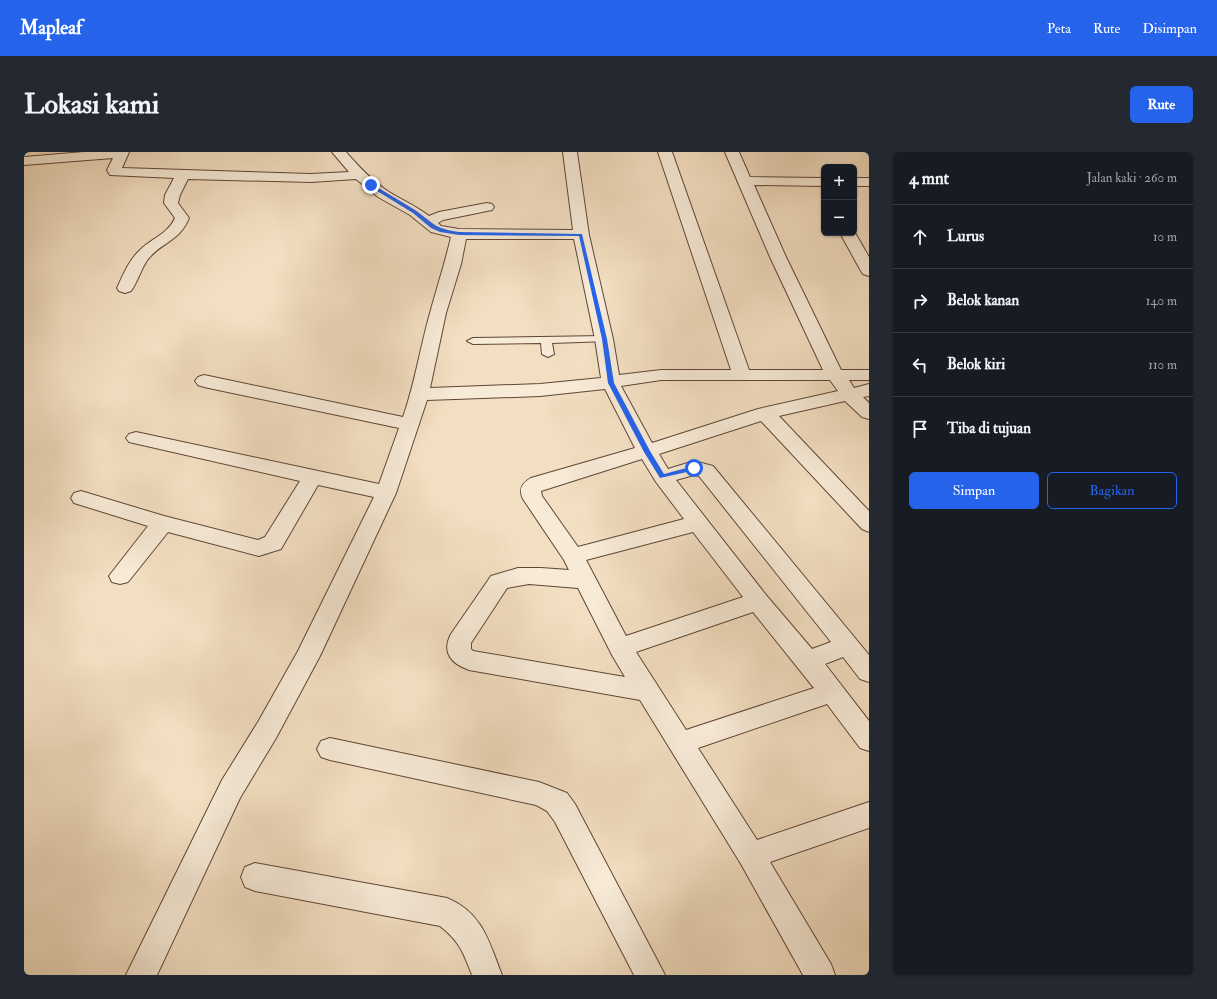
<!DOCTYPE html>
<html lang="id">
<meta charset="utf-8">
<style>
:root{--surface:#171b24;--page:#242831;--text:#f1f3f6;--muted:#9ea1a6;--line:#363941;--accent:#2563eb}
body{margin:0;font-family:"IM FELL Double Pica",serif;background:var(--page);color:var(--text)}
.controls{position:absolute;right:12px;top:12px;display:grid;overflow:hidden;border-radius:6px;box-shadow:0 1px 3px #0004}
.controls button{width:36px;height:36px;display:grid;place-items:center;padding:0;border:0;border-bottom:1px solid var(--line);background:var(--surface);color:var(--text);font:20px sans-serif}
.stop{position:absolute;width:12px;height:12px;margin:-9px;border:3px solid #2563eb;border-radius:50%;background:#fff}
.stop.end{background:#2563eb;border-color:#fff;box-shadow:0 1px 4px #0008}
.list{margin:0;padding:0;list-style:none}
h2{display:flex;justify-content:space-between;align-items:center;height:52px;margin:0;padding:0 16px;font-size:17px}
h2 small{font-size:13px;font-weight:400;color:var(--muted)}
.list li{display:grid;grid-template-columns:26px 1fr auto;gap:12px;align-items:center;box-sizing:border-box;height:64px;padding:0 16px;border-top:1px solid var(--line)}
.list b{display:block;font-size:15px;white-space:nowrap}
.list em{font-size:13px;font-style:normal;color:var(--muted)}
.actions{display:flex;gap:8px;padding:12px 16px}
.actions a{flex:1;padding:9px 0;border:1px solid var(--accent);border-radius:6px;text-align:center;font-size:14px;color:var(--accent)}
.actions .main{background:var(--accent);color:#fff}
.icon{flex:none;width:22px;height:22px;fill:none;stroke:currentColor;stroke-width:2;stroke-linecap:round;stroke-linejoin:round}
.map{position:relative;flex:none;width:845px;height:823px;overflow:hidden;border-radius:6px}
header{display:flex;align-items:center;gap:24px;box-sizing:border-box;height:56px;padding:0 20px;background:var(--accent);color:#fff}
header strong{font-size:19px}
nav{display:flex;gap:22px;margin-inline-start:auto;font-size:14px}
.intro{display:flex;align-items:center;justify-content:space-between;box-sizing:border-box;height:96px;padding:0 24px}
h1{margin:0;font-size:28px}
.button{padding:10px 18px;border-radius:6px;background:var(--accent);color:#fff;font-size:14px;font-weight:700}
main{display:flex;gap:24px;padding:0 24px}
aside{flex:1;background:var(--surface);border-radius:6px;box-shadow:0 1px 3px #0004}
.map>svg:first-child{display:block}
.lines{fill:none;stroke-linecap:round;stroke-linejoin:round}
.service-casing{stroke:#604635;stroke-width:2}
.minor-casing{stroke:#604635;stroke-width:2}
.service{fill:#f7ead7;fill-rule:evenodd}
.minor{fill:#f7ead7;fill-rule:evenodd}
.route{fill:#2563eb}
</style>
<header>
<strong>Mapleaf</strong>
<nav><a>Peta</a><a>Rute</a><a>Disimpan</a></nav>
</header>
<div class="intro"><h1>Lokasi kami</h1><a class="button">Rute</a></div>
<main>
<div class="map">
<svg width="845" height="823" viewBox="0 0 845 823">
<rect width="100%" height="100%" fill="#f2dec1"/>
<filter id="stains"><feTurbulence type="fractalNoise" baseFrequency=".005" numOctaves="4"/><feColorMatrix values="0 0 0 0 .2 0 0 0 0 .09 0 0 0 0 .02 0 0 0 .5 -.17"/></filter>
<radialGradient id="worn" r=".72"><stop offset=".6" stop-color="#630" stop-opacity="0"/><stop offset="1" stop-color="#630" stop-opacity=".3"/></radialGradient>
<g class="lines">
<g class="service-casing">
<path id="service" d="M580 184 585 187 584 189 528 191 530 202 524 205 518 202 517 191 449 192 443 189 449 186Z"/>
</g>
<g class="minor-casing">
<g id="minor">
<path d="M60 0H105L98 16 287 22 325 20 308 0H322C335 15 348 29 365 40 378 48 392 54 405 64L415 60 463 51 468 52 470 55 468 58 463 59 419 68 414 71 417 74 435 77 549 78 539 0H553L565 83 589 187 595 223 637 218H707L634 0H648L725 218H799L746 105 701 0H715L726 25 800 26V34L730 33 762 105 817 218H845V228H825L830 236 845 232V244L839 245 845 251V267L838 265 821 249 755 264 845 359V380L838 377 737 269 635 302 644 317 670 309 689 314 845 503V530L836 527 819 505 801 512 845 569V599L836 596 803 552 674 596 733 688 845 650V676L746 710 807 812 811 823H779L717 712 616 548 445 518C428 512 417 501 427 482L467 424 494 416H517L545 418 540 408 499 347C494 337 498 331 507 326L611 296 581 237 516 244 403 248 372 341 296 504 252 586 216 646 133 823H102L198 628 234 570 274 499 350 345 294 333 257 397 235 404 144 380 104 430 96 432 88 430 85 424 124 374 50 351 47 346 50 341 57 339 140 364 234 388 241 385 276 329 105 290 102 286 105 282 112 280 355 332 375 276 180 235 174 233 171 229 174 225 180 223 379 265C391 231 396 196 406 161 413 135 421 111 427 85L407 80 386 63 354 45 332 27 287 30 164 27 156 43 154 51 165 66C156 89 138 90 124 107 117 117 114 129 107 139L101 141 95 139 93 136C99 123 105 108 116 98 128 86 144 82 151 66L140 51 141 43 150 26 86 23 83 18 89 6 0 13V5ZM442 87H550L571 187 577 226 516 232 406 236 422 161 437 112ZM637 228H806L814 239 734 257 628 291 597 234ZM618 307 632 330 660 367 554 395 518 344 517 339ZM670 323 675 324 807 490 788 497 742 443 652 328ZM669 380 719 445 602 484 562 408ZM505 432 554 436 588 503 601 525 449 499 447 497V491L483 436ZM729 460 790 536 662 578 612 500Z"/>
<rect x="830" y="26" width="15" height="8"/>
<path d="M830 79 845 105V124L839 122 837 119 816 81H830Z"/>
<path d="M306 586 515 630 543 641 551 652 641 823H610L531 670 523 659 512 653 306 608 297 605 293 597 297 589Z"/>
<path d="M231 711 423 746C459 761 465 790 478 823H448C439 800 436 790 416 774L231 739 221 735 217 725 221 715Z"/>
</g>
</g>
<use href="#service" class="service"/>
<use href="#minor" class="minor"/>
</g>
<path class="route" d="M345 32H348C362 41 377 49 391 58 411 72 409 76 435 80L558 82 583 187 590 231 626 299 640 322 670 314 672 315V318L636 326 620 300 584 231 578 187 555 84 435 83 416 80 407 76 389 61 345 34Z"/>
<rect width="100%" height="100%" filter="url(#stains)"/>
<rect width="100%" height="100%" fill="url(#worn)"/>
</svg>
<div class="controls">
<button>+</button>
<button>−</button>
</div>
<div class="stop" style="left:670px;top:316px"></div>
<div class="stop end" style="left:347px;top:33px"></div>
</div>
<aside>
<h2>4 mnt<small>Jalan kaki · 260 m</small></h2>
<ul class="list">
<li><svg class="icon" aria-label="ahead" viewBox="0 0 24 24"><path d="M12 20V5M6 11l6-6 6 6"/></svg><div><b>Lurus</b></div><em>10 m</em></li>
<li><svg class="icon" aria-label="right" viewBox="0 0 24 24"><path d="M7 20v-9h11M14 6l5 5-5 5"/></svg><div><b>Belok kanan</b></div><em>140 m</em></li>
<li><svg class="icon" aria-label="left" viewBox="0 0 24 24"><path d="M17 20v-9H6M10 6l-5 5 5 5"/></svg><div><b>Belok kiri</b></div><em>110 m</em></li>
<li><svg class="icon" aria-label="arrive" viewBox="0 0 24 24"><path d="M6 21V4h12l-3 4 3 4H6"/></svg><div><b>Tiba di tujuan</b></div></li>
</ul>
<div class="actions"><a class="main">Simpan</a><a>Bagikan</a></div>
</aside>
</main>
